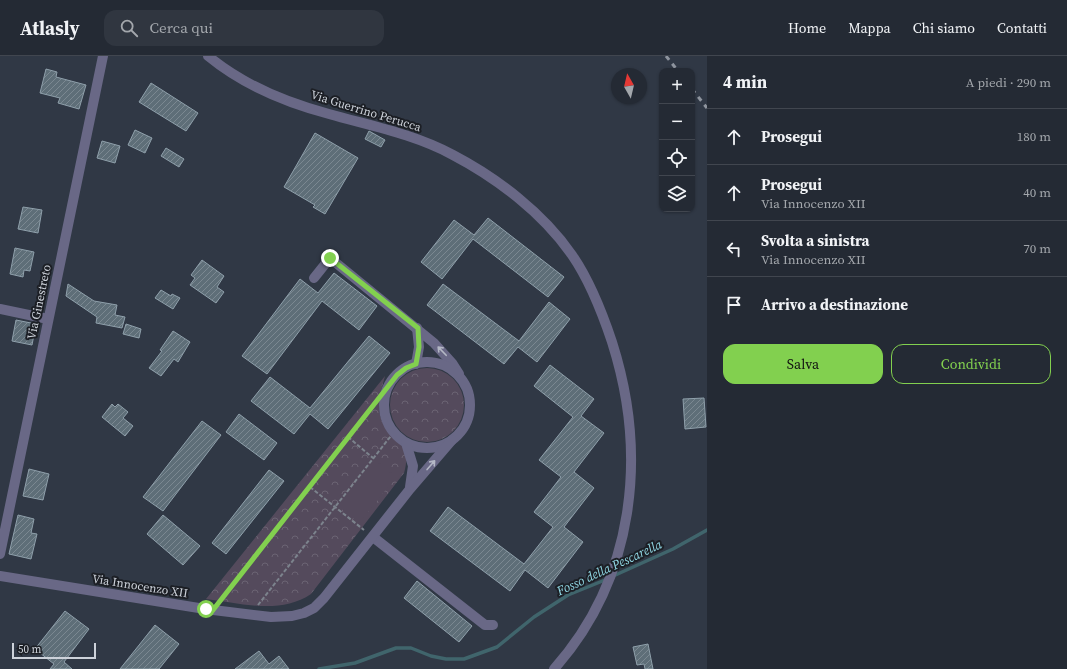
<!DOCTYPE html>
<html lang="it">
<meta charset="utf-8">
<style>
:root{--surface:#242a34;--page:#303640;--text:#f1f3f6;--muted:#a3a7ac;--line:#41464f;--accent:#82d04f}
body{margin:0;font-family:"Source Serif 4",serif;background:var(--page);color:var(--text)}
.controls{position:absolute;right:12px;top:12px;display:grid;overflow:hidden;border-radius:8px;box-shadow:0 1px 3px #0004}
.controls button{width:36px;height:36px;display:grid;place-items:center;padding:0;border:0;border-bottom:1px solid var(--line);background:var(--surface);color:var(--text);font:20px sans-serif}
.compass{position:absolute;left:611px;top:12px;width:36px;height:36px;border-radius:50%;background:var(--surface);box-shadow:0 1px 3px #0004;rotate:352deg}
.scale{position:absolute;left:12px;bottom:10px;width:84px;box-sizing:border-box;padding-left:4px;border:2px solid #cdd2da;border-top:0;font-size:11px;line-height:14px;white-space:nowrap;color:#cdd2da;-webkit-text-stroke:3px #1c1f25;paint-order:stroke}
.stop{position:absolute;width:12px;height:12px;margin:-9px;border:3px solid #82d04f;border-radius:50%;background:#fff}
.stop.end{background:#82d04f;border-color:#fff;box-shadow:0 1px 4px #0008}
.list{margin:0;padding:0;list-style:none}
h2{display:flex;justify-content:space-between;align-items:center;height:52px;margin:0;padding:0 16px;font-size:17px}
h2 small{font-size:13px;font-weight:400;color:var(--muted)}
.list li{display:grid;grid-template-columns:26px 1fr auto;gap:12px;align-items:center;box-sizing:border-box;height:56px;padding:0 16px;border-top:1px solid var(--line)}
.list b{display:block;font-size:15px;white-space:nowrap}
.list p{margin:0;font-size:13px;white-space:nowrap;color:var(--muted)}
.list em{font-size:13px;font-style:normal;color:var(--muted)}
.actions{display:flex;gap:8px;padding:12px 16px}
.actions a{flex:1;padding:9px 0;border:1px solid var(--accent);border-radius:12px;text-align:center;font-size:14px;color:var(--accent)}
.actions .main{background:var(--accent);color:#111}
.icon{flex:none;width:22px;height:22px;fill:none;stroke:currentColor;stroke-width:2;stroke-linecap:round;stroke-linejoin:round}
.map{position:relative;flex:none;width:707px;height:613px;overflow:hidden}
header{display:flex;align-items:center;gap:24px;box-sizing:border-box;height:56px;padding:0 20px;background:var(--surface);border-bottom:1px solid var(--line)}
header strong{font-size:19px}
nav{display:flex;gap:22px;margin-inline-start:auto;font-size:14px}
.search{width:280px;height:36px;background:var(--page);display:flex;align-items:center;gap:10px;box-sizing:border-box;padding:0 14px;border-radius:12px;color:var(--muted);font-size:15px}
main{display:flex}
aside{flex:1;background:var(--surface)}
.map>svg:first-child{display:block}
.park{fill:url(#park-crowns)}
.pitch{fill:#544a5c}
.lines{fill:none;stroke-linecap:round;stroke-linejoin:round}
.stream{stroke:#40656c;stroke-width:3.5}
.building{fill:url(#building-hatch);stroke:#8fa0ab}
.path{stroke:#7c838d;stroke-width:2;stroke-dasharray:4 2;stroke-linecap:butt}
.minor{stroke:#696886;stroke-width:10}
.rail{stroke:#8e949e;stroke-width:3;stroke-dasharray:5 5;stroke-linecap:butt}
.oneway{stroke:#b4b8c5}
.route{stroke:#82d04f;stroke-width:5}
.labels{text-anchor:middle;stroke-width:4;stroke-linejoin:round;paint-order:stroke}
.street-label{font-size:12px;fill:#cdd2da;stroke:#1c1f25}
.water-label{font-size:13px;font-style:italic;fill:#91d8e5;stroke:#1c1f25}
</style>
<header>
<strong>Atlasly</strong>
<div class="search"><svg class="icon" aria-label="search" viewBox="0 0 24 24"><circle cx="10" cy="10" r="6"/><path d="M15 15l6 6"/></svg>Cerca qui</div>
<nav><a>Home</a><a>Mappa</a><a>Chi siamo</a><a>Contatti</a></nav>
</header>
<main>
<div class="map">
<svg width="707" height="613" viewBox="0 0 707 613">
<defs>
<pattern id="park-crowns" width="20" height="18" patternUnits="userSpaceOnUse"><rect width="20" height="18" fill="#544a5c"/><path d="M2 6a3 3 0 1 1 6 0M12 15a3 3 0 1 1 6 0" fill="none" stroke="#6b6373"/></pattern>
<pattern id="building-hatch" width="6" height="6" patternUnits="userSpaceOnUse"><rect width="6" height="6" fill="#5e6e78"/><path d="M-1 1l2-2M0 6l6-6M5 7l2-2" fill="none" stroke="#7b8891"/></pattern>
</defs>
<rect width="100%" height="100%" fill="#303845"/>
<g class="park">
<circle cx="427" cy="349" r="37"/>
<path d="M385 320C382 332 377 346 380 359 387 388 414 383 404 417L311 538C280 559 240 547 206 543Z"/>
</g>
<path class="pitch" d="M374 403 396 421 359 467 337 449Z"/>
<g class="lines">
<g class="stream">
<path d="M611 521 673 493 707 474"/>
<path d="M319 613 355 607 396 592H411L431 600 446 603H464L497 591 534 561 568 539 605 524"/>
</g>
</g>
<g class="building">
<path d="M46 13 57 16 56 21 86 29 79 53 58 47 60 42 40 37Z"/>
<path d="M151 27 198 57 186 75 139 46Z"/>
<path d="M135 74 152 82 145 97 128 89Z"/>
<path d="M369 75 385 84 381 91 365 83Z"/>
<path d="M315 77 358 102 325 158 313 151 315 149 284 131Z"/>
<path d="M102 85 120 90 115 107 97 102Z"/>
<path d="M166 92 184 103 179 111 161 100Z"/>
<path d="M23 151 42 154 38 177 18 173Z"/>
<path d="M488 162 564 221 548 241 473 183 442 223 421 206 454 164 474 179Z"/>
<path d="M15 192 34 196 30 215 24 214 23 221 10 218Z"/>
<path d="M202 204 224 220 217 231 224 236 216 247 190 229 195 222 191 219Z"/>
<path d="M334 217 377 250 359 274 322 245 267 318 242 300 300 223 318 237Z"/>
<path d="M68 228 94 245 117 249 115 259 125 261 122 272 96 267 97 261 66 240Z"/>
<path d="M443 228 519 285 549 246 570 263 537 306 518 291 504 308 427 249Z"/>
<path d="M161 234 171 240 172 238 180 242 173 253 155 242Z"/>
<path d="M16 264 36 268 32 289 12 285Z"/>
<path d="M126 268 141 273 139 282 123 278Z"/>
<path d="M173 275 190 286 178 306 174 303 161 320 149 312 162 295 160 294Z"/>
<path d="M369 280 390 297 328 373 310 358 294 378 251 345 270 321 310 352Z"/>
<path d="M550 309 594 343 581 360 604 377 574 416 594 432 564 471 583 486 548 532 525 514 510 535 430 475 448 451 524 508 553 471 534 456 561 421 539 404 573 361 534 330Z"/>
<path d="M704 342 706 371 685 373 683 343Z"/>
<path d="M112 348 115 351 118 348 128 356 123 362 133 370 125 380 102 361Z"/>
<path d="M239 358 277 387 264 404 226 376Z"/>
<path d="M202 365 221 379 163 455 143 441Z"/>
<path d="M29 413 49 418 43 444 23 440Z"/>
<path d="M269 414 284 425 226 498 212 487Z"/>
<path d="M18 459 34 463 31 477 37 478 31 503 9 498Z"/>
<path d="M163 459 200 490 183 509 147 478Z"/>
<path d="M417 525 472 570 459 586 404 542Z"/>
<path d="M65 555 89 573 64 606 72 613H50L54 608 35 593Z"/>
<path d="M155 569 179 588 159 613H120Z"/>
<path d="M648 588 653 613H645L644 608 637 609 633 591Z"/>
<path d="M259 595 269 608 279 600 289 613H235Z"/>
</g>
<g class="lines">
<g class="path">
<path d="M348 381 373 402"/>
<path d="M310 431 364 474"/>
<path d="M221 544 390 328"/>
<path d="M258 549 394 376"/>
</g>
<g class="minor">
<path d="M208 0C242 28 287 47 329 58 371 70 414 78 453 99 497 122 543 157 572 199 590 225 602 256 612 286 648 399 635 522 554 613"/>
<path d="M314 222 330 202 434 287 452 307 459 318"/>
<path d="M0 253 48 263"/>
<circle cx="427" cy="349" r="43"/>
<path d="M416 308 419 291 417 272"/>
<path d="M406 387 413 410 410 431"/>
<path d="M373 481 485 569H493"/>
<path d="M0 498 103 0"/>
<path d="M0 520 205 553 271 561 292 560 304 557 314 552 324 542 410 433 452 384"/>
</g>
<g class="rail">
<path d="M666 0 678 15"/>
<path d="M692 33 707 52"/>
</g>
</g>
<defs><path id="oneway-shaft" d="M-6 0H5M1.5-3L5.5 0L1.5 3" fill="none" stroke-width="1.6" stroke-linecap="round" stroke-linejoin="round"/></defs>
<g class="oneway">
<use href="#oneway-shaft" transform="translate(442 295) rotate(-134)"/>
<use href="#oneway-shaft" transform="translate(431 409) rotate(-49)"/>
</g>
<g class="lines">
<path class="route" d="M206 553 213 554 397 319 406 312 416 308 419 291 418 272 330 202"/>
</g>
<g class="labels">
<g class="street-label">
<text transform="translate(366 55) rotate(17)" y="4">Via Guerrino Perucca</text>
<text transform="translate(39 246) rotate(-78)" y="4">Via Ginestreto</text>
<text transform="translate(140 530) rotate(9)" y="4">Via Innocenzo XII</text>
</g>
<g class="water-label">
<text transform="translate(609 511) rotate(-25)" y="5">Fosso della Pescarella</text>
</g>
</g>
</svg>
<div class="controls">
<button>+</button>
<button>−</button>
<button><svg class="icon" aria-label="locate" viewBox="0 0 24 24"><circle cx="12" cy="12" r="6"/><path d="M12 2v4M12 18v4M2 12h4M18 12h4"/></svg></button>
<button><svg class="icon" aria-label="layers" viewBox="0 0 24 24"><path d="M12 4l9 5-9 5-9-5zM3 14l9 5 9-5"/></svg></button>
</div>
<svg class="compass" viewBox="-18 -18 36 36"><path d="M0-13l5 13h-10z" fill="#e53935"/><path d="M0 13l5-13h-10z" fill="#a3a7ac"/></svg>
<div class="scale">50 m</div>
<div class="stop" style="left:206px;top:553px"></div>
<div class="stop end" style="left:330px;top:202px"></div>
</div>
<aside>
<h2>4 min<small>A piedi · 290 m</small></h2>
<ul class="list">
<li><svg class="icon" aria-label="ahead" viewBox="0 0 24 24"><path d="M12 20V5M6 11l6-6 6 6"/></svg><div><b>Prosegui</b></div><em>180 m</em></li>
<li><svg class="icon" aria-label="ahead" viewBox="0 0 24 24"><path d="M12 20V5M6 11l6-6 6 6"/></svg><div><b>Prosegui</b><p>Via Innocenzo XII</p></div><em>40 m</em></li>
<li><svg class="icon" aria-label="left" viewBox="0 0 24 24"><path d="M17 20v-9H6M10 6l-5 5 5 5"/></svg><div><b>Svolta a sinistra</b><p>Via Innocenzo XII</p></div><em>70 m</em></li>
<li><svg class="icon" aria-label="arrive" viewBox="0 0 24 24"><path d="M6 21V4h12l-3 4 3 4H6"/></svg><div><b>Arrivo a destinazione</b></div></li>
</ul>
<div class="actions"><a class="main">Salva</a><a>Condividi</a></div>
</aside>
</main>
